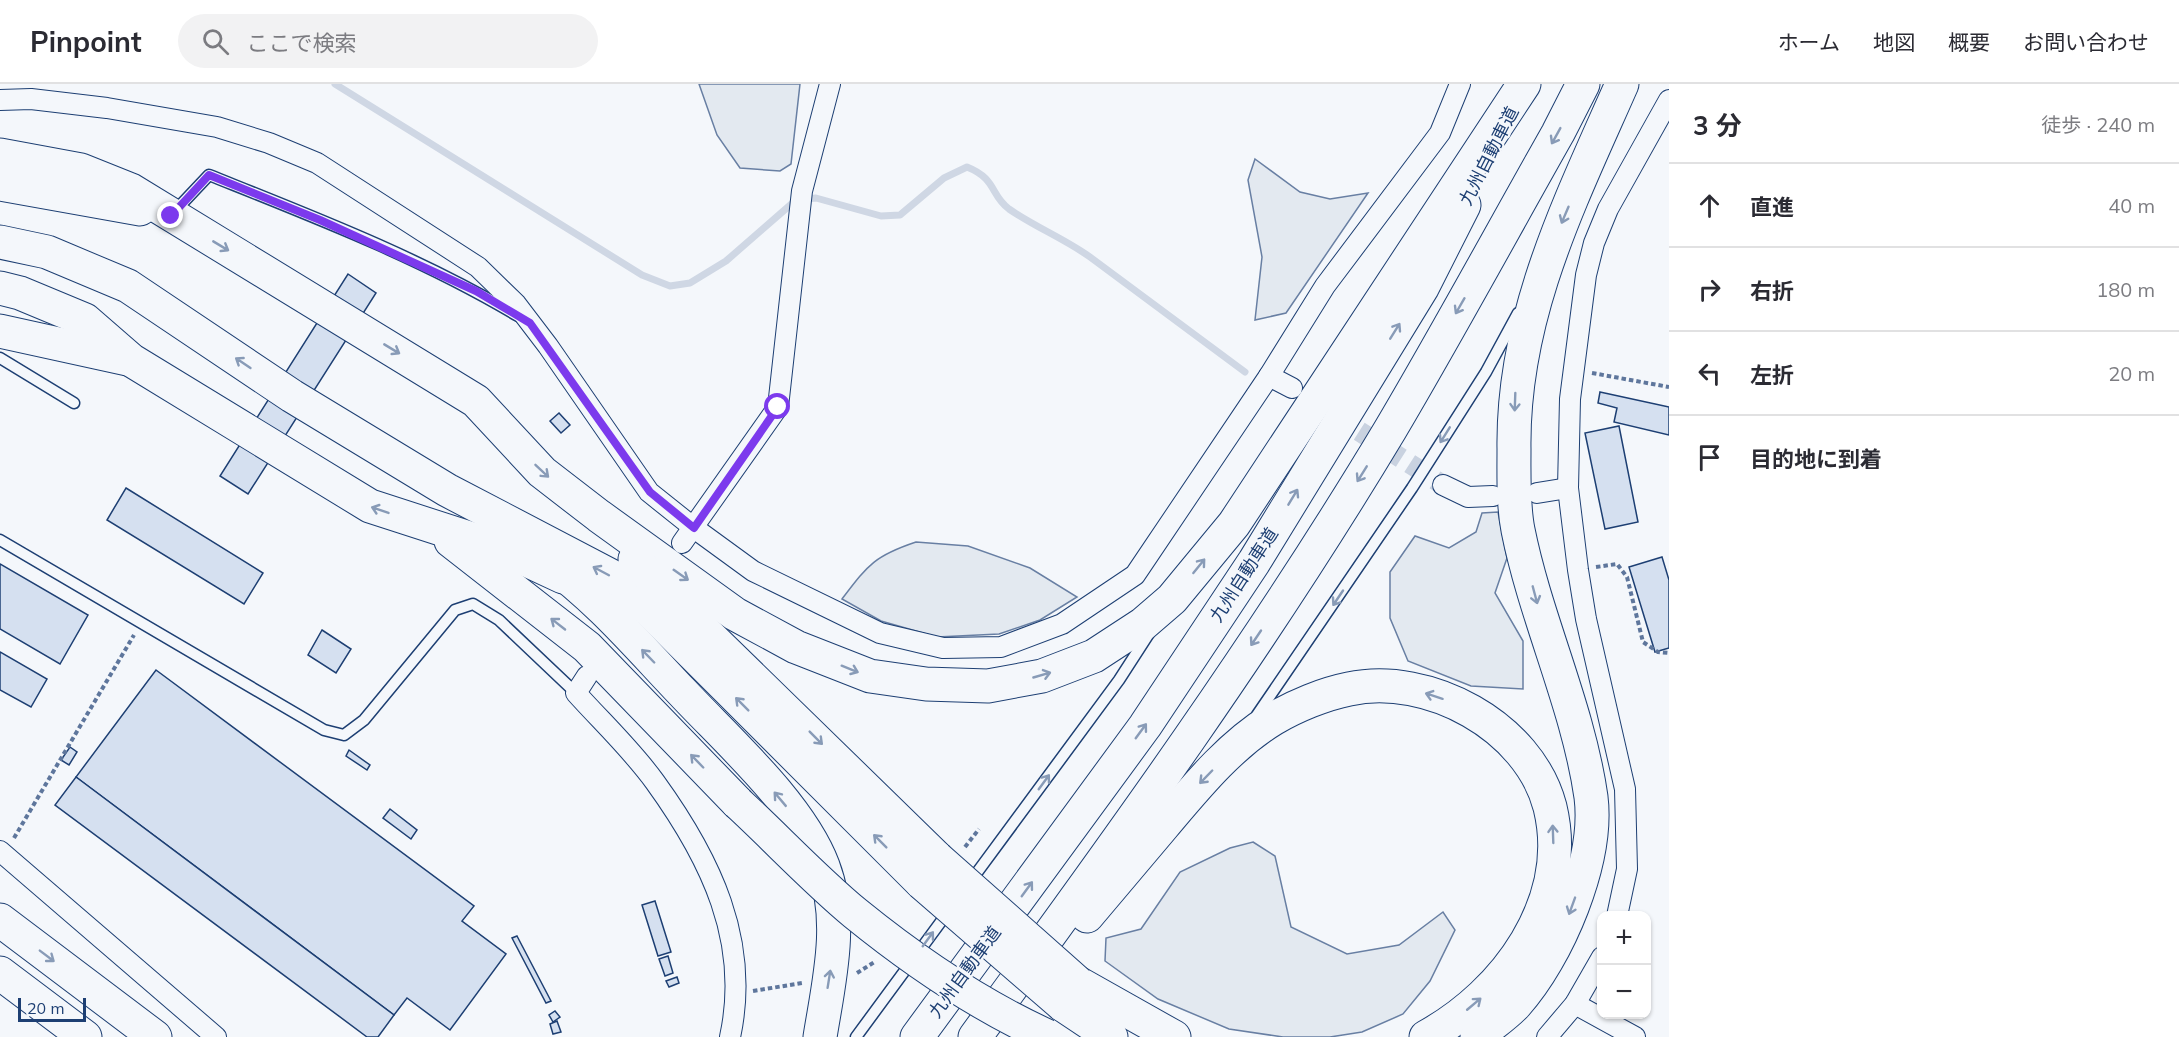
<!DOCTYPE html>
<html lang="ja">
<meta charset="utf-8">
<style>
:root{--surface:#fff;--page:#f2f2f3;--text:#2b2b33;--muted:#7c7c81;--line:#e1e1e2}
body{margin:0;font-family:Mulish,"Noto Sans JP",sans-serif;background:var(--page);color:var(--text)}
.controls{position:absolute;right:18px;bottom:18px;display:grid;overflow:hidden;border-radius:12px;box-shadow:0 2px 4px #0004}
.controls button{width:54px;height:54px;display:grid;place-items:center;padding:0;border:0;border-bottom:2px solid var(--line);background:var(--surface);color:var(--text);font:30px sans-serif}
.scale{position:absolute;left:18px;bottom:15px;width:68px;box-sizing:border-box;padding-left:6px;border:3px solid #1d3f73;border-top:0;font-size:16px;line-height:21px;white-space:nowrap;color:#1d3f73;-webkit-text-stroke:4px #f4f7fb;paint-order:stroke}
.stop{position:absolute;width:18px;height:18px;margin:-14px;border:4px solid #7c3aed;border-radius:50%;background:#fff}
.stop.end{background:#7c3aed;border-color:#fff;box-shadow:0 2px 6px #0008}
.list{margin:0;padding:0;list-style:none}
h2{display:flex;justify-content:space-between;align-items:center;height:78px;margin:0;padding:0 24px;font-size:26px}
h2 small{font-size:20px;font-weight:400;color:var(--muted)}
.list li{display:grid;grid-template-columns:39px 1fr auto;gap:18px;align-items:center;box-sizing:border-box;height:84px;padding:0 24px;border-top:2px solid var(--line)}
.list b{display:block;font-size:22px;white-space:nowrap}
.list em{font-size:20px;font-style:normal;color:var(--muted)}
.icon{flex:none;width:33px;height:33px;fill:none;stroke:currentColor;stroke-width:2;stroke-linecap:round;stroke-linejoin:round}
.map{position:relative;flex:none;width:1669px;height:953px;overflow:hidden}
header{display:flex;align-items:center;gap:36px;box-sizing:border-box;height:84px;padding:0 30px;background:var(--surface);border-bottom:2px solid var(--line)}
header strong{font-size:28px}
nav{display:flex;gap:33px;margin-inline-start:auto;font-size:21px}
.search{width:420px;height:54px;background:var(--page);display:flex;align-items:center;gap:15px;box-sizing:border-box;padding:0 21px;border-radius:33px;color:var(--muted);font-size:22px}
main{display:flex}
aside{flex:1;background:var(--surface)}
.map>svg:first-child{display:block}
.green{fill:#e3e9f0;stroke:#687fa3;stroke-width:1.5}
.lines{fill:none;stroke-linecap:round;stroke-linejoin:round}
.stream{stroke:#cfd7e4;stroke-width:7}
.building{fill:#d5e0f0;stroke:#1d3f73;stroke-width:1.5}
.minor-tunnel{stroke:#c9d2e0;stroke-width:20;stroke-dasharray:20 10;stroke-linecap:butt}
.service-casing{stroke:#1d3f73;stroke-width:13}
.minor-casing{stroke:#1d3f73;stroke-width:22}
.trunk-casing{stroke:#1d3f73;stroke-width:35}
.motorway-casing{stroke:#1d3f73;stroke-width:35}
.path{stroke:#5e769c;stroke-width:4;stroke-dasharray:4.5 3;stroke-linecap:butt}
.service{stroke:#f4f7fb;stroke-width:10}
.minor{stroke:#f4f7fb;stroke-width:20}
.trunk{stroke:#f4f7fb;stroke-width:33}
.motorway{stroke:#f4f7fb;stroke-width:33}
.motorway-bridge-casing{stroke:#1d3f73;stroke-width:35;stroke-linecap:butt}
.motorway-bridge{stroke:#f4f7fb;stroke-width:33}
.oneway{stroke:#889bb7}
.route{stroke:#7c3aed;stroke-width:8}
.labels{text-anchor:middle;stroke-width:4.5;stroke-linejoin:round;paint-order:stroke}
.street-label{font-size:18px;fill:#1d3f73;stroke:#f4f7fb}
</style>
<header>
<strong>Pinpoint</strong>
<div class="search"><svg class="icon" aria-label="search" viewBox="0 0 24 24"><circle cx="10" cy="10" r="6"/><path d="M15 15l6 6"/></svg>ここで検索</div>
<nav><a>ホーム</a><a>地図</a><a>概要</a><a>お問い合わせ</a></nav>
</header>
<main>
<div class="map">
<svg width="1669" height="953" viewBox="0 0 1669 953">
<rect width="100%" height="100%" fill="#f4f7fb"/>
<g class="green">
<path d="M699 0H800L791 80 780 87 740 84 717 51Z"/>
<path d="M1255 75 1300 108 1330 115 1368 109 1286 229 1255 236 1262 173 1248 96Z"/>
<path d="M1498 428 1507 474 1495 509 1523 557V605L1471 602 1408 577 1390 534V488L1415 452 1449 464 1476 448 1482 429Z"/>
<path d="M916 458 968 462 1030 484 1077 513 1040 536 999 550 937 553 881 537 842 515C868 481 874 472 916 458Z"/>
<path d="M1253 758 1275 772 1291 843 1347 870 1399 861 1443 828 1455 846 1430 897 1403 930 1362 948 1330 953H1283L1229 945 1158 915 1105 877 1106 854 1141 845 1180 788 1230 764Z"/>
</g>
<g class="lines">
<path class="stream" d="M335 0 642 191 670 202 690 199 726 177 796 116 816 114 881 132 900 131 944 94 967 83C997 95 990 111 1009 125 1035 143 1065 155 1090 173L1245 288"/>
</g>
<g class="building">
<path d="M348 190 376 209 248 410 220 392Z"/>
<path d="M1600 308 1669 323V351L1614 338 1617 324 1598 319Z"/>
<path d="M559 329 570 341 561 349 550 337Z"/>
<path d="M1619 342 1638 438 1605 445 1585 349Z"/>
<path d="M126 404 263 489 244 520 107 436Z"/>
<path d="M1662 473 1669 496V564L1655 568 1629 483Z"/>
<path d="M0 480 88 531 60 580 0 545Z"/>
<path d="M322 546 351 565 336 589 308 571Z"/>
<path d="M0 568 47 595 31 623 0 606Z"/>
<path d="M156 586 474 822 462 837 506 870 450 946 407 914 394 931 76 693Z"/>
<path d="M70 663 77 668 69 681 61 676Z"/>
<path d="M349 666 370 681 367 686 346 672Z"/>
<path d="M76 693 394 931 378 953H367L55 721Z"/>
<path d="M390 725 417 746 411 755 383 734Z"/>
<path d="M655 817 671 868 658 872 642 821Z"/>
<path d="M517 852 551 917 546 919 512 854Z"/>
<path d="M668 872 673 889 665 892 659 875Z"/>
<path d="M677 893 679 899 669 903 666 897Z"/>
<path d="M555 927 560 933 553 938 549 931Z"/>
<path d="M557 937 561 948 553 950 550 940Z"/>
</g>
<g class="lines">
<path class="minor-tunnel" d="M1334 331 1443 401"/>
<g class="service-casing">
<g id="service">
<path d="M175 127 209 91C314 133 421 174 518 232"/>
<path d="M0 274 74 319"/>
<path d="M0 456 324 646 344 651 364 636 455 526 473 520 499 536 576 609"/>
<path d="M1257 631 1412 404 1486 288 1518 229"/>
<path d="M970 798 1119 596 1150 548"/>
<path d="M856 953 948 828"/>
</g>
</g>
<g class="minor-casing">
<g id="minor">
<path d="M0 16 31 15 107 24 217 43 269 59 317 79 478 183 516 220 548 262 649 408 694 444 753 487 880 549 943 564 1001 563 1062 540 1135 491 1269 292 1325 202 1440 49 1460 0"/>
<path d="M1269 292 1292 304"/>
<path d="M1443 401 1468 413 1493 412"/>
<path d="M1537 409 1568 404"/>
<path d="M682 459 778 323 802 107 830 0"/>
<path d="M587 592 576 609C602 638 632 666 655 698 710 774 751 857 730 953"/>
<path d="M0 767 216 953"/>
<path d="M1617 832 1627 785 1625 705 1586 535 1578 486 1568 404 1570 315 1586 191 1594 159 1608 125 1669 16"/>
<path d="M1575 920 1635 953"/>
<path d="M1547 953 1575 920 1602 873"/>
</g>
</g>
<g class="trunk-casing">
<g id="trunk">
<path d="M0 836 155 953"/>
<path d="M0 889 85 953"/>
</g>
</g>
<g class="motorway-casing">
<g id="motorway">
<path d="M0 71 81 86 131 106 476 317 542 388 599 432 735 530 796 563 870 592 926 600 988 602 1042 592 1094 572 1143 540 1172 515 1234 440 1524 0"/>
<path d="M0 100 140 125"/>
<path d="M0 158 47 168 128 202 292 312 447 406 619 496 922 799"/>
<path d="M0 204 20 209 85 236 131 276 370 422 503 465 563 493"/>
<path d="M0 247 127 275"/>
<path d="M451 457 587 563 738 719"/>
<path d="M635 475 656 500 937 774"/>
<path d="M546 477C598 514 639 563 683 609 728 657 800 721 823 782 844 837 829 897 820 953"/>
<path d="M1087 832C1112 802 1138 772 1163 742 1196 703 1229 662 1273 635 1295 622 1324 610 1349 605 1428 588 1529 642 1550 723 1573 818 1506 909 1426 953"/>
<path d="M1078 899 1174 953"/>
<path d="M1063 921 1111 953"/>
<path d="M917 953 1145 642 1254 478 1422 204 1464 121"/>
<path d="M975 953C1120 755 1264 556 1390 346 1448 248 1502 148 1558 49L1583 0"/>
<path d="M1477 953C1489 942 1505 932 1516 920 1558 873 1599 777 1591 713 1578 622 1536 536 1518 446 1513 421 1514 391 1514 365 1512 232 1570 118 1622 0"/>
</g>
</g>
<g class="path">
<path d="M1592 289 1669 303"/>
<path d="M1596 483 1617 480 1627 493 1643 558 1658 568 1669 569"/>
<path d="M14 754 134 551"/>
<path d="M965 763 979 745"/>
<path d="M857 889 876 877"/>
<path d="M753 907 802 899"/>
</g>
<use href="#service" class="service"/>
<use href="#minor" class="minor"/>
<use href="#trunk" class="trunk"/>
<use href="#motorway" class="motorway"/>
<g class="motorway-bridge-casing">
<g id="motorway-bridge">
<path d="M738 719C777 755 814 795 855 829 914 877 977 920 1047 952"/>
<path d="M937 774 1078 899"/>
<path d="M922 799 1063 921"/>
</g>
</g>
<use href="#motorway-bridge" class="motorway-bridge"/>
</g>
<defs><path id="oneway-shaft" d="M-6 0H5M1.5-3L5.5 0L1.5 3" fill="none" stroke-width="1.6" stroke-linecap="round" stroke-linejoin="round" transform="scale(1.5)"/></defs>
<g class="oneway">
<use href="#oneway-shaft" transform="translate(1556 52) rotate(119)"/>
<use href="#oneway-shaft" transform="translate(1565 131) rotate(113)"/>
<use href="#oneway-shaft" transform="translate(221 162) rotate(31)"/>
<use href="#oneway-shaft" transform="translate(1460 222) rotate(120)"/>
<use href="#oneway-shaft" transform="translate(1395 247) rotate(-58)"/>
<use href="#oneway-shaft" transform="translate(392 265) rotate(31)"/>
<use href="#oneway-shaft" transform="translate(243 279) rotate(-146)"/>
<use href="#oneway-shaft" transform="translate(1515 318) rotate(92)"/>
<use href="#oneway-shaft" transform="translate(1445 351) rotate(122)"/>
<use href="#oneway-shaft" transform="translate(542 387) rotate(43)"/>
<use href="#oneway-shaft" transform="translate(1362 390) rotate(122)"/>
<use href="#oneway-shaft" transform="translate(1293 413) rotate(-59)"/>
<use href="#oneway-shaft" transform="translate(380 426) rotate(-161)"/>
<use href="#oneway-shaft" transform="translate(1199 482) rotate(-51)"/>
<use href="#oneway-shaft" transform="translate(601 487) rotate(-152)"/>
<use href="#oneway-shaft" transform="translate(681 491) rotate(35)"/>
<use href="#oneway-shaft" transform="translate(1535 511) rotate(75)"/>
<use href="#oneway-shaft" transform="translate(1338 514) rotate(124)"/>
<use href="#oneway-shaft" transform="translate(558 540) rotate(-142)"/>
<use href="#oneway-shaft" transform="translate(1256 554) rotate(124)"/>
<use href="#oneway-shaft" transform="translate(648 572) rotate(-134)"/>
<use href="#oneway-shaft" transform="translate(850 585) rotate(22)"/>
<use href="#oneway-shaft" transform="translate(1042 591) rotate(-16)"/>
<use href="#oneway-shaft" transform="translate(1434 612) rotate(-162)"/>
<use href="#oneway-shaft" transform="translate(742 620) rotate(-135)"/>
<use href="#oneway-shaft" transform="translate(1141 647) rotate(-54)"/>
<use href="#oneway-shaft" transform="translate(816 654) rotate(45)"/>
<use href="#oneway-shaft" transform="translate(697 677) rotate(-134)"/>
<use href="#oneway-shaft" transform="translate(1206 693) rotate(134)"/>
<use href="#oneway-shaft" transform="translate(1044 698) rotate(-54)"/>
<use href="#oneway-shaft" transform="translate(780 715) rotate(-130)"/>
<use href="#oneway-shaft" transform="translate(1553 750) rotate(-92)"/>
<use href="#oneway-shaft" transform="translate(880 757) rotate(-135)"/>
<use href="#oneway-shaft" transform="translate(1027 805) rotate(-54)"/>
<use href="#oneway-shaft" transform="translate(1572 822) rotate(110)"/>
<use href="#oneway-shaft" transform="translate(928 855) rotate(-54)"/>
<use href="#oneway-shaft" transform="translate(47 872) rotate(37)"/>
<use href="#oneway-shaft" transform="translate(829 895) rotate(-81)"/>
<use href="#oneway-shaft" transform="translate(1474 920) rotate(-40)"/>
</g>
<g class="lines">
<path class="route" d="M171 132 209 91 320 136 476 207 530 239 650 408 694 444 778 323"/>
</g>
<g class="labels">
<g class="street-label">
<text transform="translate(1489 72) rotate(-63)" y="6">九州自動車道</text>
<text transform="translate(1244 491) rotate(-57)" y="6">九州自動車道</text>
<text transform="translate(965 888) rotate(-54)" y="6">九州自動車道</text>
</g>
</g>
</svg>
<div class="controls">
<button>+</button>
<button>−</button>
</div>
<div class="scale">20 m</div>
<div class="stop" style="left:778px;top:323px"></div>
<div class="stop end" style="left:171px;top:132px"></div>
</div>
<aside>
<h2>3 分<small>徒歩 · 240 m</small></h2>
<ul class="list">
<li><svg class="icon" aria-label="ahead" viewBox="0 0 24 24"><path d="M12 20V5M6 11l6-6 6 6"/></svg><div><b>直進</b></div><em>40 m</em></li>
<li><svg class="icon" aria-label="right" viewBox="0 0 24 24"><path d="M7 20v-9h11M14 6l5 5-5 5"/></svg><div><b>右折</b></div><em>180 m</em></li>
<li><svg class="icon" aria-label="left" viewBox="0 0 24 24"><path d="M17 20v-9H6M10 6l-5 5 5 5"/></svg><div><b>左折</b></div><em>20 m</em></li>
<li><svg class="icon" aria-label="arrive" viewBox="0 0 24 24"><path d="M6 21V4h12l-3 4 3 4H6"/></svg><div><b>目的地に到着</b></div></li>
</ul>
</aside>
</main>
